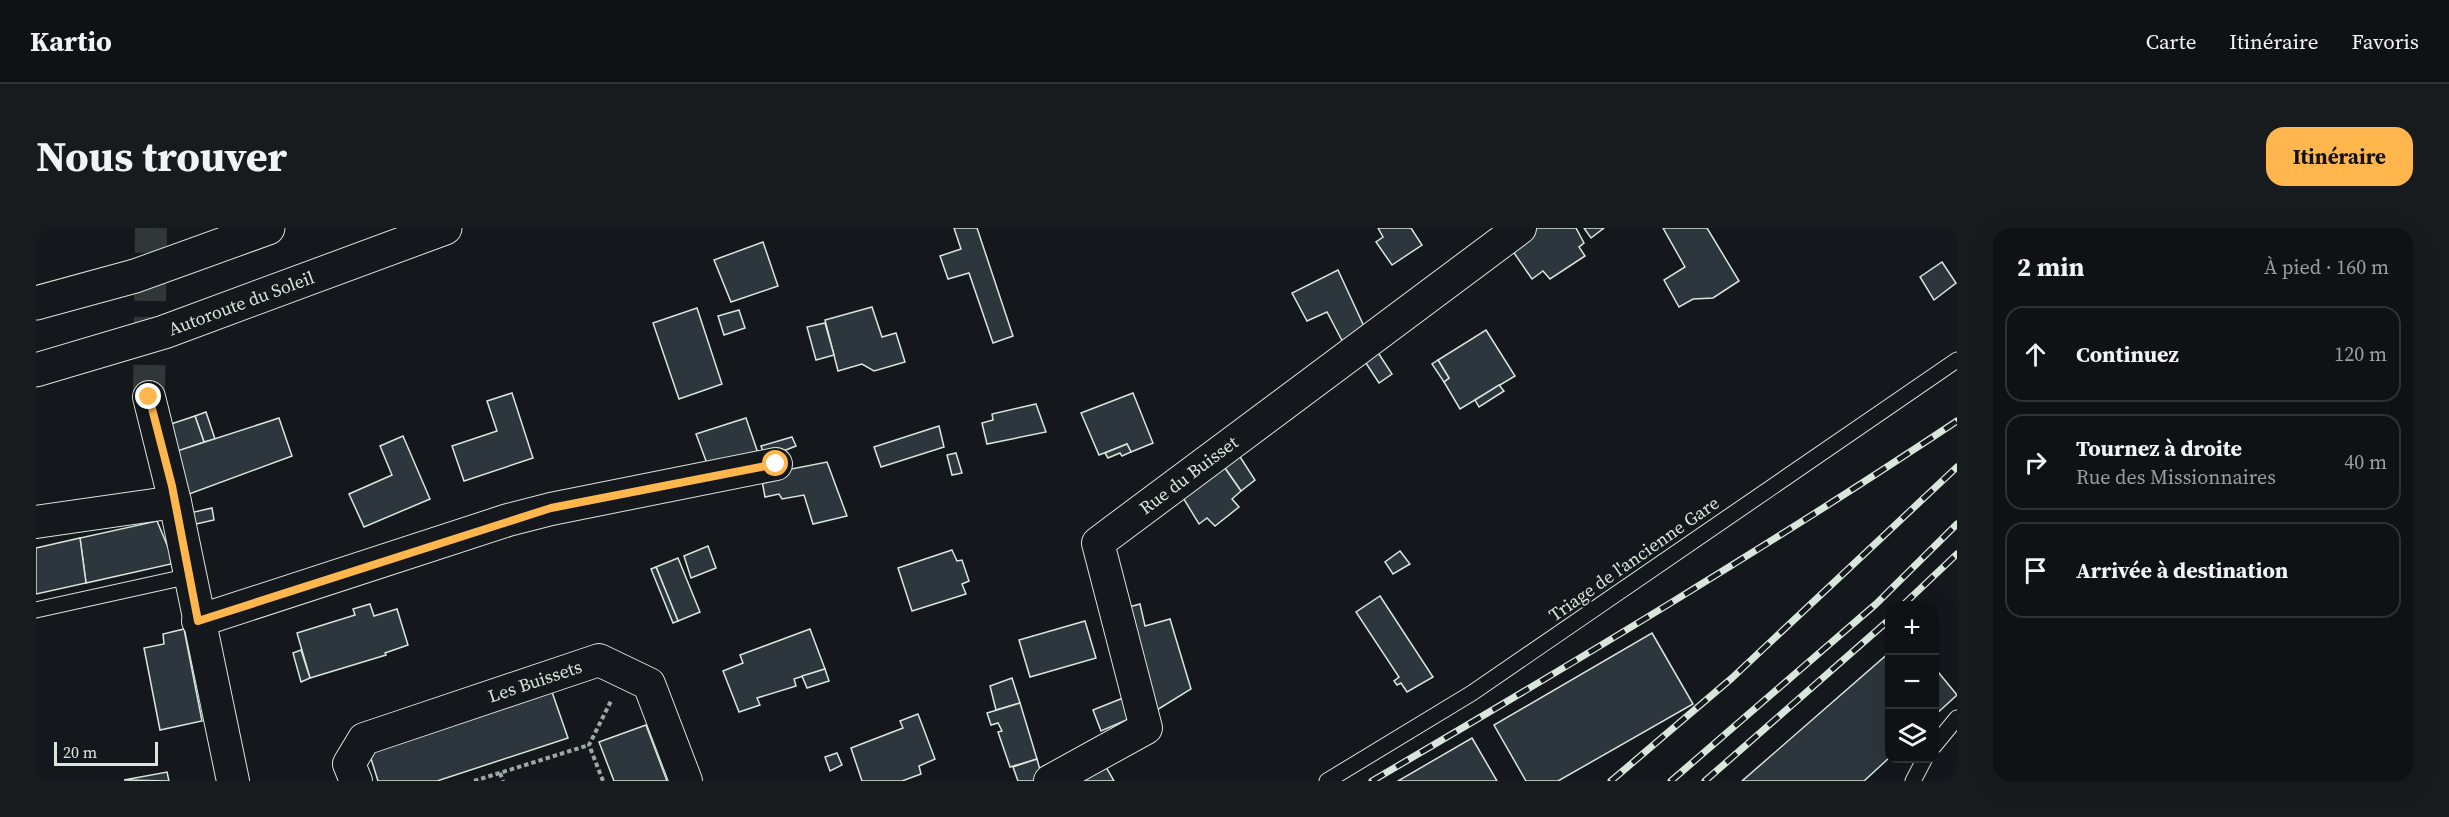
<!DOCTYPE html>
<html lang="fr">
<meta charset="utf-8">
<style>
:root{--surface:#0f1215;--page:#181b1e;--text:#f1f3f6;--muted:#9b9ea0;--line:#2f3234;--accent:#ffb74d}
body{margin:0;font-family:"Source Serif 4",serif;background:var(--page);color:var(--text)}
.controls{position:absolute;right:18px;bottom:18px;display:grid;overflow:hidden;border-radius:12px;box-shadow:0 6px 24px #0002}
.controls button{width:54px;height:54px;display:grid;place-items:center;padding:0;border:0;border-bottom:2px solid var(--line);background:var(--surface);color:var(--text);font:30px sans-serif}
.scale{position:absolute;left:18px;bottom:15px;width:104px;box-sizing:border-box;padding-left:6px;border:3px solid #d8e6dc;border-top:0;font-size:16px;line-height:21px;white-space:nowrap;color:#d8e6dc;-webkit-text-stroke:4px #14181c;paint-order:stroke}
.stop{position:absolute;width:18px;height:18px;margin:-14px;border:4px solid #ffb74d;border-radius:50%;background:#fff}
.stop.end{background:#ffb74d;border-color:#fff;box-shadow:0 2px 6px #0008}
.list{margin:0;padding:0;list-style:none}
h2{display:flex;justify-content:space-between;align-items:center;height:78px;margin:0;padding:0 24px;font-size:26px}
h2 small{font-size:20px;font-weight:400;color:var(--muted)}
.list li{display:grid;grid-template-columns:39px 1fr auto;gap:18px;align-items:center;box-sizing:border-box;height:96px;margin:0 12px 12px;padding:0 12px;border:2px solid var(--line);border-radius:18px}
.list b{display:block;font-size:22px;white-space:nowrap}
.list p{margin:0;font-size:20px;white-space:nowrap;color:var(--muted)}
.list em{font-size:20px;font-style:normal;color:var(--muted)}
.icon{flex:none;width:33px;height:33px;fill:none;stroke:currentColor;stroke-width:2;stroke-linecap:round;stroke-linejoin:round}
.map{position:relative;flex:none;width:1921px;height:553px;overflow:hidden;border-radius:18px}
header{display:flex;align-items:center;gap:36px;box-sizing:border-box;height:84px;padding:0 30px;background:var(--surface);border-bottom:2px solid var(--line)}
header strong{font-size:28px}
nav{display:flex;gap:33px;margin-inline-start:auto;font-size:21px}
.intro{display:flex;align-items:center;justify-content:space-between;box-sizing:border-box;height:144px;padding:0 36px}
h1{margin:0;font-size:42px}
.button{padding:15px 27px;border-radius:18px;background:var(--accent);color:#111;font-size:21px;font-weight:700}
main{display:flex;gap:36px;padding:0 36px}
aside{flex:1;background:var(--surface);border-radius:18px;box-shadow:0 6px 24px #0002}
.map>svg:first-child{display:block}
.building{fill:#2c363c;stroke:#d8e6dc;stroke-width:1.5}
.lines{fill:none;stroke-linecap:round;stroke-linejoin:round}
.street-tunnel{stroke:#313739;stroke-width:32;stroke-dasharray:32 16;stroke-linecap:butt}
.lane-casing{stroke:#d8e6dc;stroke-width:17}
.street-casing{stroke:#d8e6dc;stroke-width:34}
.highway-casing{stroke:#d8e6dc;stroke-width:35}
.path{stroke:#9da8a2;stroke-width:4;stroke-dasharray:4.5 3;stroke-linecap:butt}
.lane{stroke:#14181c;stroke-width:15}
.street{stroke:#14181c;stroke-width:32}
.highway{stroke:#14181c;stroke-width:33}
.rail-casing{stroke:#d8e6dc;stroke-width:7}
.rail{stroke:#14181c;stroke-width:4.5;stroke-dasharray:14;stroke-linecap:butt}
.route{stroke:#ffb74d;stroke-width:8}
.labels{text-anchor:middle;stroke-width:4.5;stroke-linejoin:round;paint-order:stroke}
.street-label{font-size:18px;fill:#d8e6dc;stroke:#14181c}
</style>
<header>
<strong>Kartio</strong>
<nav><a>Carte</a><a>Itinéraire</a><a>Favoris</a></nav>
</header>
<div class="intro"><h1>Nous trouver</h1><a class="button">Itinéraire</a></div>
<main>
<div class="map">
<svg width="1921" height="553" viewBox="0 0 1921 553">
<rect width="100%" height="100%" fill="#14181c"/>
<g class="building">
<path d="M918 0H941L977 108 957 115 933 45 912 51 904 28 925 21Z"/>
<path d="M1342 0H1375L1386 17 1356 37 1340 14 1347 9Z"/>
<path d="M1501 0H1540L1548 15 1543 19 1549 28 1514 51 1507 43 1496 51 1474 19Z"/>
<path d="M1548 0H1568L1555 10Z"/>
<path d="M1627 0H1671L1703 53 1677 70 1657 71 1643 79 1628 52 1649 39Z"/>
<path d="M727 14 742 58 695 74 678 32Z"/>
<path d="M1906 34 1920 55 1898 72 1884 49Z"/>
<path d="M1302 42 1332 107 1311 122 1291 84 1271 93 1256 65Z"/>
<path d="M836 79 846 109 860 105 869 134 838 143 826 136 802 143 789 92Z"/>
<path d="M661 80 686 156 643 171 617 95Z"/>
<path d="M703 82 709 100 688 107 682 88Z"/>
<path d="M789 95 798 127 780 132 771 99Z"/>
<path d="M1450 102 1479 148 1424 181 1408 154 1413 150 1402 132Z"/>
<path d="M1339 120 1356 146 1343 155 1326 129Z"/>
<path d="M1402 132 1413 150 1408 154 1396 136Z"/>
<path d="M1463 157 1468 163 1443 179 1439 172Z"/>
<path d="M476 165 497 230 428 253 416 218 461 203 451 173Z"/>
<path d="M1097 165 1117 215 1095 224 1091 216 1063 227 1045 185Z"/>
<path d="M1000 176 1010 204 951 216 946 195 957 192 956 186Z"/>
<path d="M170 184 179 211 168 214 159 188Z"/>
<path d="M159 188 168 214 140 224 135 196Z"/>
<path d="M243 190 256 228 145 269 135 225Z"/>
<path d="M710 190 724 231 673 241 660 206Z"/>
<path d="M903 198 908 219 845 239 838 219Z"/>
<path d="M367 208 394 271 328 299 313 266 356 247 344 218Z"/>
<path d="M756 209 760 218 729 230 725 218Z"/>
<path d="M1091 216 1095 224 1086 228 1084 225 1072 230 1069 225Z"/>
<path d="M1199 221 1219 252 1205 263 1184 233Z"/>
<path d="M920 225 926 245 916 247 911 227Z"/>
<path d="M1184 233 1205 263 1196 271 1203 279 1179 298 1171 290 1163 296 1143 263Z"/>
<path d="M791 234 811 288 777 296 768 267 746 271 743 266 729 269 725 247Z"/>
<path d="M176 280 178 292 151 298 149 286Z"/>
<path d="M121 293 134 324 135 336 50 355 44 310Z"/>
<path d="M44 310 50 355 0 366V320Z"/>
<path d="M672 318 680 340 655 350 648 328Z"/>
<path d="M916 322 921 333 926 332 933 353 926 356 930 366 876 383 862 340Z"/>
<path d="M1364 323 1374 336 1357 346 1349 334Z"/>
<path d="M642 330 664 384 642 393 620 339Z"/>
<path d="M620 339 642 393 637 395 615 341Z"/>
<path d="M1344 368 1397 449 1371 464 1365 455 1361 457 1358 453 1363 449 1320 384Z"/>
<path d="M334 376 338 388 361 381 372 417 349 425 350 427 274 450 261 405 319 387 317 381Z"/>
<path d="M1104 376 1109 398 1134 391 1155 461 1116 485 1086 381Z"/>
<path d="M1049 393 1060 430 994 449 983 412Z"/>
<path d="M148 401 166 493 124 502 108 420 128 416 127 406Z"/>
<path d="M774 401 789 441 758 451 760 458 721 470 724 477 703 484 687 443 707 435 704 427Z"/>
<path d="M1616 405 1657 476 1522 553H1490L1458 497Z"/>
<path d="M265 422 274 450 265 454 257 425Z"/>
<path d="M1854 424V529L1828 553H1706Z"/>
<path d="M1898 439 1921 467 1898 488Z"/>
<path d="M789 441 793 453 771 460 766 448Z"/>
<path d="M976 450 984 475 960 482 954 458Z"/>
<path d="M516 464 532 510 401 553H342L333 524Z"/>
<path d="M1087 470 1095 490 1065 503 1057 482Z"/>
<path d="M984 475 1001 531 974 539 962 504 966 503 962 495 955 497 951 485Z"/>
<path d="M882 486 899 531 883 538 885 546 866 553H826L815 520 867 500 864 493Z"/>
<path d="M610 497 631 553H578L563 514Z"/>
<path d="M1436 510 1461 553H1362Z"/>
<path d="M801 525 806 537 794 543 789 529Z"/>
<path d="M1001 531 1006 549 1000 553H982L977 539Z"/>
<path d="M1066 532 1078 553H1031Z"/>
<path d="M131 544 133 553 88 552Z"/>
</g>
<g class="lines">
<path class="street-tunnel" d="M113 169 115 0"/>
<g class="lane-casing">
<g id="lane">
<path d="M0 382 154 348"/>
<path d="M1898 518 1921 490"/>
<path d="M1291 553 1436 465 1921 132"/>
<path d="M1877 553 1889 530"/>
</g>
</g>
<g class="street-casing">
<g id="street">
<path d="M113 169 139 274 197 553"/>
<path d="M0 294 139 274"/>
<path d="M162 393 472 292 515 281 740 236"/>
<path id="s1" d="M320 553 313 536 328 511 563 432 613 456 650 553"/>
<path id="s2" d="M1014 553 1110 500 1062 315 1484 0"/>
</g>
</g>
<g class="highway-casing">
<g id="highway">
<path d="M0 75 99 48 232 0"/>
<path id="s3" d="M0 142 128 104 409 0"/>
</g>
</g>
<g class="path">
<path d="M464 545 467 553"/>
<path d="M438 553 553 517"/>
<path d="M567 553 553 517 575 473"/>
</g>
<use href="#lane" class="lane"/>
<use href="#street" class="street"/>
<use href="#highway" class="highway"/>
<g class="rail-casing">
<g id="rail">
<path d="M1867 377 1921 326"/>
<path d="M1336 553C1534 437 1730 320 1921 193"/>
<path d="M1575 553 1696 450 1921 239"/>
<path d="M1635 553 1840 376 1921 296"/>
<path d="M1669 553 1854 391"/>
</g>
</g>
<use href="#rail" class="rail"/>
</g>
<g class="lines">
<path class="route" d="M113 169 136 258 162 393 515 280 740 236"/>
</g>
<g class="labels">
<g class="street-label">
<text dy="6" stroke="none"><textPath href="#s3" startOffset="216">Autoroute du Soleil</textPath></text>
<text dy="6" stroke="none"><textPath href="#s2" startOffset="414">Rue du Buisset</textPath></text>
<text transform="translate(1598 331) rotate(-35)" y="6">Triage de l'ancienne Gare</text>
<text dy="6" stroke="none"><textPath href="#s1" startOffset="228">Les Buissets</textPath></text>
</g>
</g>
</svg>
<div class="controls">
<button>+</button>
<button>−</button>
<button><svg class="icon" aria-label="layers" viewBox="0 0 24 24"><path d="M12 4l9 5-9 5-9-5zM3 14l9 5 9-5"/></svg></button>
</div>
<div class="scale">20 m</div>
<div class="stop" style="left:740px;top:236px"></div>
<div class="stop end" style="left:113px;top:169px"></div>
</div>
<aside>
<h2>2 min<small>À pied · 160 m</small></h2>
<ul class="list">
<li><svg class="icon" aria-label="ahead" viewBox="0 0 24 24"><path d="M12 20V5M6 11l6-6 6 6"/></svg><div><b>Continuez</b></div><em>120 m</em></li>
<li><svg class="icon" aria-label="right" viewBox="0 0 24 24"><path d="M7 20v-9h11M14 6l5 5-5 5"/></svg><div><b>Tournez à droite</b><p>Rue des Missionnaires</p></div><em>40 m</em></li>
<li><svg class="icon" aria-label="arrive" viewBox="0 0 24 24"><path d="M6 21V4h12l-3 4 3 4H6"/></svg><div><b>Arrivée à destination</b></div></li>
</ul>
</aside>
</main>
